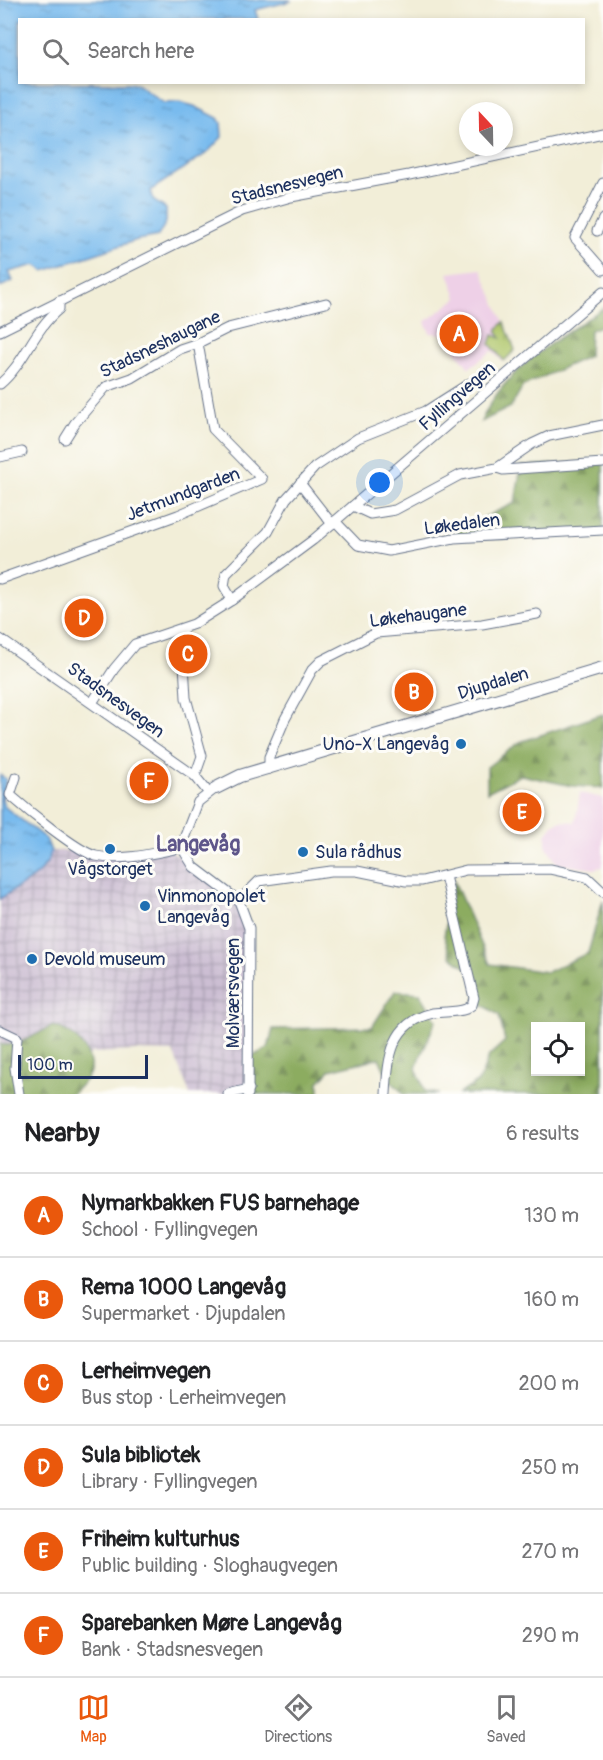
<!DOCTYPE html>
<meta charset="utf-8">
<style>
:root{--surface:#fff;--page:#f2f2f2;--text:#202124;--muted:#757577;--line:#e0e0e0;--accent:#ea580c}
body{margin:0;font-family:Pangolin,sans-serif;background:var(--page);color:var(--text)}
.controls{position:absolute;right:18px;bottom:18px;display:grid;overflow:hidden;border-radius:0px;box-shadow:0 3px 9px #0003}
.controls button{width:54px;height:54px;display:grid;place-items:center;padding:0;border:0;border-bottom:2px solid var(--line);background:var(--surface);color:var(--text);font:30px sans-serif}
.compass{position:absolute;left:459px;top:102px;width:54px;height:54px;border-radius:50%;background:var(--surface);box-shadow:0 3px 9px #0003;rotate:338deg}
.scale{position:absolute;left:18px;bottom:15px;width:130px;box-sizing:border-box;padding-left:6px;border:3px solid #1b2f5e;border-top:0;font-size:16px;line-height:21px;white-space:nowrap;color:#1b2f5e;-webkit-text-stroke:4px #fdfcf7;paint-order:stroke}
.you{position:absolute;left:380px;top:483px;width:21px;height:21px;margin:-15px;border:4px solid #fff;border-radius:50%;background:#1a73e8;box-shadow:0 0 0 9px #1a73e833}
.badge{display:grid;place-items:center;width:39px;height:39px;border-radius:50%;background:var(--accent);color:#fff;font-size:20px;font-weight:700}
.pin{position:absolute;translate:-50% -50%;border:3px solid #fff;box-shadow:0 2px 6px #0006}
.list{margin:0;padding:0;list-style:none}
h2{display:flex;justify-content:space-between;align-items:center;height:78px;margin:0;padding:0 24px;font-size:26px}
h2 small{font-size:20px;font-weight:400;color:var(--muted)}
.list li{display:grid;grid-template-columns:39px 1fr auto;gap:18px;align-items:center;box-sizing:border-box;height:84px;padding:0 24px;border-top:2px solid var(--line)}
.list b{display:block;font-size:22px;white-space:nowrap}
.list p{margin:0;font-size:20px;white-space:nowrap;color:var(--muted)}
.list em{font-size:20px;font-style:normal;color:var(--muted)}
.icon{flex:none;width:33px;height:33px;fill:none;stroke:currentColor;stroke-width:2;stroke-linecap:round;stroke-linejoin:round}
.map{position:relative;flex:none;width:603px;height:1094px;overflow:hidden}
.search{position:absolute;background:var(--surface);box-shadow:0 3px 9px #0003;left:18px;right:18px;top:18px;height:66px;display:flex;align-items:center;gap:15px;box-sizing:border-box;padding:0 21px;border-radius:0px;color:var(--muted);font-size:22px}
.sheet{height:582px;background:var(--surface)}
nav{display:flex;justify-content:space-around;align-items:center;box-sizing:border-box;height:84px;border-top:2px solid var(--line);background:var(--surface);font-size:16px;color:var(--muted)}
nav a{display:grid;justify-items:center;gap:3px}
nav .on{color:var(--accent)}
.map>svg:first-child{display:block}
.built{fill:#eed0e7}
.industrial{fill:url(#industrial-grid)}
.grass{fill:url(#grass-tufts);stroke:#667b65;stroke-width:1.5}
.forest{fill:url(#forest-firs);stroke:#546e5f;stroke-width:1.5;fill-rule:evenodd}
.water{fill:url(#water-ripples);stroke:#4a75a6;stroke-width:1.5}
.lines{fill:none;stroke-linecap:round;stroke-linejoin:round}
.minor-casing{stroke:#667289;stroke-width:11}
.major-casing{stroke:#667289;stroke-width:14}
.minor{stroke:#fff;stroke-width:9}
.major{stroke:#fff;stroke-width:12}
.poi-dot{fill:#1f6fb2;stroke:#fdfcf7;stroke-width:2}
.labels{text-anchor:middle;stroke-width:6;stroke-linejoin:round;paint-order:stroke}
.street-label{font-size:18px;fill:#1b2f5e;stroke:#fdfcf7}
.poi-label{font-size:18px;fill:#1b2f5e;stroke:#fdfcf7;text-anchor:start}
.quarter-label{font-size:21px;font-weight:bold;fill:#5e568a;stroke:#fdfcf7}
</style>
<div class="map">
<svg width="603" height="1094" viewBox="0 0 603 1094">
<defs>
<pattern id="industrial-grid" width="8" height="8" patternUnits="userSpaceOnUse" patternTransform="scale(1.5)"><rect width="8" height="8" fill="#ccbed3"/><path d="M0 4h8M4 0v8" fill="none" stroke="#a59bae"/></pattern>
<pattern id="grass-tufts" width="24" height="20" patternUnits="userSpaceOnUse" patternTransform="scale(1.5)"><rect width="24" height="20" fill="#b0c76c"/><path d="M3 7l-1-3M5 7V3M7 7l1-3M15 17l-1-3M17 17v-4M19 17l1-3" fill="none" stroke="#97ab60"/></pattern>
<pattern id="forest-firs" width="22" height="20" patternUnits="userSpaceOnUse" patternTransform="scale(1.5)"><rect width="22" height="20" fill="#8cac60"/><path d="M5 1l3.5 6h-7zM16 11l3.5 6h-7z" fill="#728c52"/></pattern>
<pattern id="water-ripples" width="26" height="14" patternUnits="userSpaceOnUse" patternTransform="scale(1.5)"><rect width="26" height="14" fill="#79bbee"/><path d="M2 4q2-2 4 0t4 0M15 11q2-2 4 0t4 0" fill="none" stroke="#6298c4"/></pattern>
</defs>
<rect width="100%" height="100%" fill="#fdfcf7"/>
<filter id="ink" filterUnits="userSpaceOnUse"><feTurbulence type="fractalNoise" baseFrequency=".0167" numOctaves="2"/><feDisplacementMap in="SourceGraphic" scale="12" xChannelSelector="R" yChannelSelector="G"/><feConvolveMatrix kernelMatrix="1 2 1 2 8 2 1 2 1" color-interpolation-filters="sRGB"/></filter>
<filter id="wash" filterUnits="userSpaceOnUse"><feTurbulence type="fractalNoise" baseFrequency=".008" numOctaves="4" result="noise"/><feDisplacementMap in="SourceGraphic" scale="24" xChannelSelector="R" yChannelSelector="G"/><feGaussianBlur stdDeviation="1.35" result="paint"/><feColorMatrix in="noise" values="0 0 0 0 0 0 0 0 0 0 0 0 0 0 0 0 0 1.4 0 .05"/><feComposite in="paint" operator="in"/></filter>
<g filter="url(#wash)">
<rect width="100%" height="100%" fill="#f2eed8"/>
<g class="built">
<path d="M481 269 516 350 503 362 492 351 469 368 442 334 430 333 425 322 457 298 448 273Z"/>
<path d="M580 793 603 798V867L594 869 557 864 546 845V834L553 825 561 821 575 822Z"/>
</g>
<path class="industrial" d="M170 850 239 899 250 930 247 1088 233 1094H190L173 1052 136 1051 92 1053 88 1056 81 1044 53 1026 28 1038 5 1046 0 1044V899L40 870 48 861 51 851Z"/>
<path class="grass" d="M504 322 515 350 504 361 490 344 493 335 501 338 496 331Z"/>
<g class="forest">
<path d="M603 308V325L590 330 589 356 523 386 511 407 481 422C504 368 557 340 603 308Z"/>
<path d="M603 462V531L442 537 515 503 521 466Z"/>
<path d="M603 714V788L572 786 521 775 487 792V767L520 742Z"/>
<path d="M454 881 490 964 547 972 588 953 603 900V1094H459L479 1081 489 1056 505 1041 499 1015 475 1000 479 978 451 956 444 936ZM536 1026H580V1072H536Z"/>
<path d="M395 991 420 993 436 1020 416 1068 425 1091 439 1094H404L388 1078 379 1058 330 1070 319 1082V1094H246L249 1058 268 1048 273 1029 372 1027Z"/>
<path d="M53 1026C72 1030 93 1050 90 1071 88 1081 78 1086 72 1094H0V1044C17 1049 38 1032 53 1026Z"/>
</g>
<g class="water">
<path d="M0 0H290L291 1 255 10 258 19 20 20V82L135 83 164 103 179 102 194 106 218 118 221 123 222 137 207 153 151 190 153 200 166 209V222L158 236 137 240 44 271 35 265 9 272 13 281 0 287Z"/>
<path d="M0 775 6 779 2 800 5 807 46 839 51 851C49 873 17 887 0 899Z"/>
</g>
</g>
<g filter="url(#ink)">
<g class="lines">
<g class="minor-casing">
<g id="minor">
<path d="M603 183 575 238 603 270"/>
<path d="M597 231 603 219"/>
<path d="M0 331 242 211 291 197 409 175 603 133"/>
<path d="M0 384C25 363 33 330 59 309V301"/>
<path d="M65 439 75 423 106 387 132 378 180 349 198 343 228 328 326 303"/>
<path d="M0 457 22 452"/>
<path d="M497 468 503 470 603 463"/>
<path d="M300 483 332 524"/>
<path d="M353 506 370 514 395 510 460 475 497 468 532 444 549 436 603 425"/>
<path d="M335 521 358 545 389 551 454 538 603 530"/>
<path d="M0 579 178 515 262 479 213 429 198 343"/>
<path d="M232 600 224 586 226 574 268 532 286 499 315 467 358 438 426 411 470 383"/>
<path d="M182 630 186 698 202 756 195 776"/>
<path d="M0 639 195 776 208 792"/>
<path d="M92 703 114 669 135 644 194 624 232 600 313 540 603 292"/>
<path d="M269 769V757L285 719 312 670 321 661 376 633 482 624 537 614"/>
<path d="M16 777 10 795C26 809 78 852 96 856 123 862 158 852 184 847"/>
<path d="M216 788 198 802 183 841 184 851 194 867 239 901 249 928 248 1094"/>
<path d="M239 901 259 881 331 871H357L406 881H422L466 870 550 869 587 877 603 892"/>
<path d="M0 1030 17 1038 15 1068 19 1094"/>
<path d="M228 1094 249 1089"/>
<path d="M386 1094C388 1058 391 1022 433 1013 444 1011 455 1013 466 1009L472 1005 474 998 445 876"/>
</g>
</g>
<g class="major-casing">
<path id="major" d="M216 788 240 776 603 668"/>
</g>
<use href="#minor" class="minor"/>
<use href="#major" class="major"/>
</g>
</g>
<g class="poi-dot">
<circle cx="461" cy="744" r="6"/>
<circle cx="110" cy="849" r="6"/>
<circle cx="303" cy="852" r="6"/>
<circle cx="145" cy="906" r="6"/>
<circle cx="32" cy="959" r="6"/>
</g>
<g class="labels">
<g class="street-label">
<text transform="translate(287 185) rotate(-14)" y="6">Stadsnesvegen</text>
<text transform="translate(160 344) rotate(-26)" y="6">Stadsneshaugane</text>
<text transform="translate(457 396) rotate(-41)" y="6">Fyllingvegen</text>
<text transform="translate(183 494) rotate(-21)" y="6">Jetmundgarden</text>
<text transform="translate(462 524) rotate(-7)" y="6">Løkedalen</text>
<text transform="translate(418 615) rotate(-7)" y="6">Løkehaugane</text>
<text transform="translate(493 683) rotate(-17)" y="6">Djupdalen</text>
<text transform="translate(116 700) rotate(36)" y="6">Stadsnesvegen</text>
<text transform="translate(233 993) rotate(-90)" y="6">Molværsvegen</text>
</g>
<g class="poi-label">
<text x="449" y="750" text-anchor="end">Uno-X Langevåg</text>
<text x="315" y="858">Sula rådhus</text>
<text x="110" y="875" text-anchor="middle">Vågstorget</text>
<text x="157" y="902">Vinmonopolet<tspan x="157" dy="21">Langevåg</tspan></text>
<text x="44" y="965">Devold museum</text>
</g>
<g class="quarter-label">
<text x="198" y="851">Langevåg</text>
</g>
</g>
</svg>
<div class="controls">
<button><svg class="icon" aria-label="locate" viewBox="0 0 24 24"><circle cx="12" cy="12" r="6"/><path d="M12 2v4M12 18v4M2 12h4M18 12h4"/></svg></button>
</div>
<svg class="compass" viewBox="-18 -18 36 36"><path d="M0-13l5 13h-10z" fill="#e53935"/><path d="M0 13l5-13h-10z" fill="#757577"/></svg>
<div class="scale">100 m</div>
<div class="you"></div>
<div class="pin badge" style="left:459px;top:334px">A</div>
<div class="pin badge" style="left:414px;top:692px">B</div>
<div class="pin badge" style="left:188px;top:654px">C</div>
<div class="pin badge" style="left:84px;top:618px">D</div>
<div class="pin badge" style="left:522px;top:812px">E</div>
<div class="pin badge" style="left:149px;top:781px">F</div>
<div class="search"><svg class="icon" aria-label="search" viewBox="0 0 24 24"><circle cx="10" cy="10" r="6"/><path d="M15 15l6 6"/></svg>Search here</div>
</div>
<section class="sheet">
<h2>Nearby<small>6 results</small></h2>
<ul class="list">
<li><span class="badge">A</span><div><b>Nymarkbakken FUS barnehage</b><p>School · Fyllingvegen</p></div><em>130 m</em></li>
<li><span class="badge">B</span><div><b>Rema 1000 Langevåg</b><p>Supermarket · Djupdalen</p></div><em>160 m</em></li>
<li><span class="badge">C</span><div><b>Lerheimvegen</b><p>Bus stop · Lerheimvegen</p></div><em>200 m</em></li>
<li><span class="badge">D</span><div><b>Sula bibliotek</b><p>Library · Fyllingvegen</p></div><em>250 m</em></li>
<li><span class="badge">E</span><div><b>Friheim kulturhus</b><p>Public building · Sloghaugvegen</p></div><em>270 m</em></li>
<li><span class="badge">F</span><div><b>Sparebanken Møre Langevåg</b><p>Bank · Stadsnesvegen</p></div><em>290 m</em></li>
</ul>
</section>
<nav>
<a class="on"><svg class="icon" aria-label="map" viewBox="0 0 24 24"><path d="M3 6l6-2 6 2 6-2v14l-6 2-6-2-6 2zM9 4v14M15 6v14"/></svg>Map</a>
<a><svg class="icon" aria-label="directions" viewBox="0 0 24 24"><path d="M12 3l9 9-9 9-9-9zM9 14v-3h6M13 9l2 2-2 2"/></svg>Directions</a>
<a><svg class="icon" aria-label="saved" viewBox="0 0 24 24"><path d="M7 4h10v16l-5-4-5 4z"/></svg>Saved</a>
</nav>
